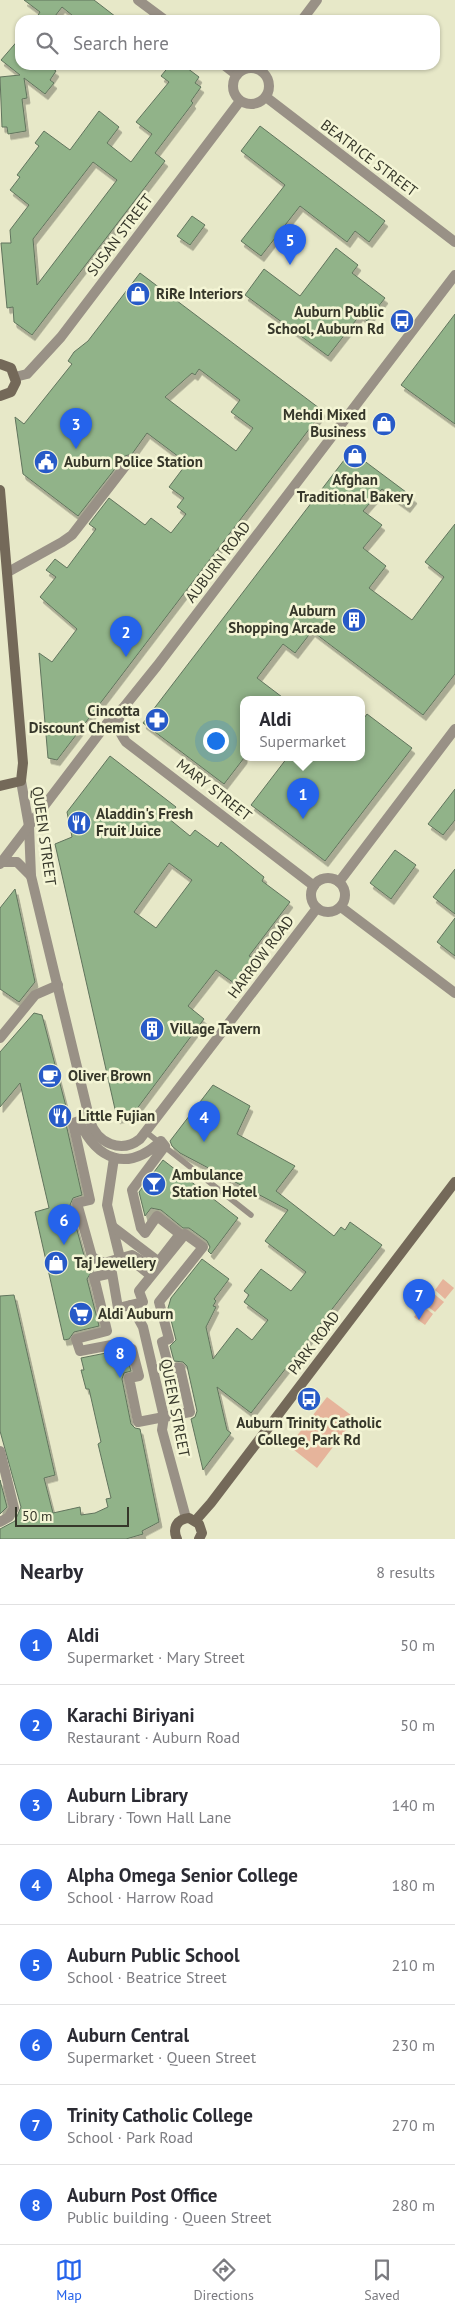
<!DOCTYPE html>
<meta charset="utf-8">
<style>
:root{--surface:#fff;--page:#f2f2f3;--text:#2b2b33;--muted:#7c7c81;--line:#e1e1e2;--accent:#2563eb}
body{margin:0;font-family:"PT Sans",sans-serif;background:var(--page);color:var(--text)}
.scale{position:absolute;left:15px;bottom:12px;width:114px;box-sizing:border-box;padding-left:5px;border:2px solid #36372a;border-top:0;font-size:14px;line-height:18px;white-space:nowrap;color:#36372a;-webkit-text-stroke:4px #f4f5d5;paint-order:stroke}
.you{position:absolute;left:215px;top:740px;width:18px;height:18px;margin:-12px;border:4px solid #fff;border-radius:50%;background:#1a73e8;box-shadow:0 0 0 8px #1a73e833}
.badge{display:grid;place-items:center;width:32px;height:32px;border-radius:50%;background:var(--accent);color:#fff;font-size:16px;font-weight:700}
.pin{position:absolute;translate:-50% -41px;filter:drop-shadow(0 1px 2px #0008)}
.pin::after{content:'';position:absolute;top:26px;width:18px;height:15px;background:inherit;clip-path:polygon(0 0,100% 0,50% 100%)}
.popup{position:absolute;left:240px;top:696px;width:125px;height:65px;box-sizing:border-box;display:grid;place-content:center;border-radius:10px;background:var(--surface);filter:drop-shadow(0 1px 4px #0005);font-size:16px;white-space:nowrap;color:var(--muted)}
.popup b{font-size:19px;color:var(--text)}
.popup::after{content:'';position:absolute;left:50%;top:100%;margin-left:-10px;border:10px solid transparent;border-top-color:var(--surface)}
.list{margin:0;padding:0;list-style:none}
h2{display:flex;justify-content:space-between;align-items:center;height:65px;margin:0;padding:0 20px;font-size:21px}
h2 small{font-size:16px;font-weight:400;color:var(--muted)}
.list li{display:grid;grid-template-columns:32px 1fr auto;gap:15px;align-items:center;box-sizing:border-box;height:80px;padding:0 20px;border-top:1px solid var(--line)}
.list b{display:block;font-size:19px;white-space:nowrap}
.list p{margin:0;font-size:16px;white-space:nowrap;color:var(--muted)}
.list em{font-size:16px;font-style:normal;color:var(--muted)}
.icon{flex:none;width:28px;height:28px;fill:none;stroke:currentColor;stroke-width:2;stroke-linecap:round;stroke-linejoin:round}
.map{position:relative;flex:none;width:455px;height:1539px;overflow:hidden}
.search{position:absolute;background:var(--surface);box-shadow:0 1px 4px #0004;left:15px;right:15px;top:15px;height:55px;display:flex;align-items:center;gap:12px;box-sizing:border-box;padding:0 18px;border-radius:15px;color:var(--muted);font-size:19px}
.sheet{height:705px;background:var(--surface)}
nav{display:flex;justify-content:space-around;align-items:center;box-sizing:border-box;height:70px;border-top:1px solid var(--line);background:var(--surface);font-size:14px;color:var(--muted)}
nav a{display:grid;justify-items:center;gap:2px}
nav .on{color:var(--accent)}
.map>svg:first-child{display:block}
.green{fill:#e6b49b}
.building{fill:#91b389;stroke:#61745d;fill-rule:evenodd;filter:url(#shadow)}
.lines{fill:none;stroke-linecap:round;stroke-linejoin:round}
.lane{stroke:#999186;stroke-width:5.5}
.street{stroke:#999186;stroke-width:10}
.secondary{stroke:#746959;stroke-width:10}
.labels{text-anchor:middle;stroke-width:5;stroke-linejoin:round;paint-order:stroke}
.street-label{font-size:15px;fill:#36372a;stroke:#f4f5d5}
.poi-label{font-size:15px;font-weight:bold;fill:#36372a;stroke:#f4f5d5;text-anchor:start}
</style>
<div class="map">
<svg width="455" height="1539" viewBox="0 0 455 1539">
<defs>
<filter id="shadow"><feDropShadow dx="3" dy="5.5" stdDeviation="0" flood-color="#0004"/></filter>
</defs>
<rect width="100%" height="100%" fill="#e7e8c8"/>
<g class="green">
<path d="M443 1279 454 1288 445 1299 435 1290Z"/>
<path d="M433 1293 444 1302 435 1312 424 1304Z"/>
<path d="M423 1306 433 1314 425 1325 414 1317Z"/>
<path d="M327 1397 355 1418 317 1468 289 1446Z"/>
</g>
<g class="building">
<path d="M24 0H94L120 20H78L62 7 52 20H35L40 12Z"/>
<path d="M20 38V65H48L56 71 50 80 54 83 45 94 24 78 27 98 22 99 26 131 8 134 7 127H2L0 77 20 75 1 60Z"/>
<path d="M170 65H183L199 77 195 83 201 87 191 101 193 103 155 153 165 161 32 335 14 322 13 307 7 308 1 243H11L10 230 29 205 10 190 20 177 17 175 39 146 35 143 44 131 70 150 99 111 119 127 107 143 131 162 152 134 136 122 169 82 161 76ZM93 162 117 180 37 285 33 239Z"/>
<path d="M260 126 385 221 369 242 355 231 347 242 300 206 261 256 241 241 285 185 241 151Z"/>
<path d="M192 216 205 225 190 245 177 236Z"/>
<path d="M336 248 358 265 352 273 385 298 367 321 360 315 328 356 245 295 264 269 300 296Z"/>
<path d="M140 273 323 411 57 760 48 758 39 653 52 662 77 629 40 597 56 577 46 570 55 559 67 568 96 529 89 524 109 498 145 525 151 518 171 533 186 514 177 507 184 498 169 487 187 463 147 433 132 454 125 456 78 516 23 474 15 417 24 424 72 364 68 361 74 352 88 341ZM199 369 240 400 231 412 253 428 236 451 165 397 192 373 195 375Z"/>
<path d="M455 314V424L401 385Z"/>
<path d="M351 451 414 498 407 507 382 489 363 511 382 525 363 548 386 566 369 588 412 620 444 577 425 562 455 524V674L423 715 312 631 295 653 283 644 257 678 286 700H244V758L224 784 143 723Z"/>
<path d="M367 714 412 748 325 861 251 805 287 758H362V721Z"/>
<path d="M110 756 176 807 168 818 190 836 195 830 218 847 221 842 264 877 262 881 290 902 249 956 253 958 234 983 216 970 188 1006 204 1019 133 1114 117 1118 55 844 72 837 67 812ZM169 863 192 880 156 928 134 912Z"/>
<path d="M455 789V820L443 835 428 824Z"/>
<path d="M395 850 416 865 391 899 370 883Z"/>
<path d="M455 869V914L433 897Z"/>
<path d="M15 889 35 982 19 1002 0 989V908Z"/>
<path d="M455 918V956L437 942Z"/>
<path d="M34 1013 42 1015 69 1118 66 1124 82 1195 73 1198 70 1205 85 1259 90 1264 92 1271 87 1279 99 1326 74 1332 69 1339 64 1340 35 1212 49 1208 20 1083 0 1107V1052Z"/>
<path d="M213 1085 250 1106 237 1134 295 1166 276 1191 334 1236 341 1227 345 1230 350 1222 382 1245 251 1413 217 1387 227 1430 231 1433 203 1470 191 1419 195 1417 197 1411 187 1366 183 1362 174 1361 170 1346 176 1340 168 1308 171 1298 202 1259 229 1279 214 1299 216 1301 213 1306 216 1307 206 1327 213 1359 237 1328 252 1340 268 1320 244 1302 249 1295 244 1291 261 1269 291 1291 306 1272 265 1241 288 1210 180 1153 172 1146 170 1141Z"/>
<path d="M163 1160 238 1218 211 1254 208 1251 210 1247 207 1241 189 1228H183L161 1210 151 1208 145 1216 139 1192Z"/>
<path d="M14 1295 55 1475 44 1478 53 1513 80 1507 81 1515 95 1513 108 1507 106 1499 111 1498 98 1444 101 1442 89 1389H86L81 1370H84L81 1358 116 1351 120 1357H127L131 1371 124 1373 122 1379 131 1424 135 1428 140 1429 159 1522 142 1531 143 1534 126 1539H0V1529L15 1521 21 1507 0 1431V1296Z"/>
<path d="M0 1480 7 1507 0 1514Z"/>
</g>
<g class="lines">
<path class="lane" d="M146 1132 251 1215"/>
<g class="street">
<path d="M138 0 165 20"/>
<path d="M302 20 317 0"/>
<path d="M224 65 237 75"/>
<circle cx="251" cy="86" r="18"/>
<path d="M266 97 455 242"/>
<path d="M15 377 27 374 61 337 240 101"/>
<path d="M8 572 62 542 72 535 130 460"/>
<path d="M122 710C116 723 118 731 126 742L314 886"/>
<path d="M21 781 29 826 31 876 90 1121C97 1143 121 1154 140 1139L317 908"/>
<path d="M1 862H17L31 876"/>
<path d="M0 864 108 722 124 707 157 666 455 275"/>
<circle cx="328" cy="895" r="17"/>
<path d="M339 882 455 729"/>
<path d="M341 907 455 993"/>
<path d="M0 1038 35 995 58 985"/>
<path d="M79 1121C97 1160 127 1173 161 1141L165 1146 132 1190 141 1228 145 1233 157 1216 180 1234 149 1274 139 1266 142 1261 132 1255 104 1263 92 1257 77 1203 90 1200 73 1123Z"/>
<path d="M114 1158 107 1205 120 1258"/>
<path d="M113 1227 159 1262"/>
<path d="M185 1234 203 1247 159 1302 169 1339 162 1342 169 1368H180L190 1412 138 1422 129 1378 139 1376 132 1349 123 1351 122 1343 80 1351 76 1339 107 1331 94 1277 112 1273 118 1308 143 1302 139 1291Z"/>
<path d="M131 1305 143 1327 164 1417 162 1430 186 1518"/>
<path d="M0 1451 14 1508 9 1517 0 1522"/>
</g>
<g class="secondary">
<path d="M0 364 11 368 16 382 11 392 0 396"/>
<path d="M0 490 23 763 21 781 0 786"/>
<path d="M196 1520 211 1503 455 1182"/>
<path d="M177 1539C172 1528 177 1519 189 1518L199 1524 202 1533 199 1539"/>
</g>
</g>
<defs>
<g id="shop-disc" transform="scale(1.25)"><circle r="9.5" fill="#275ac8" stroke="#f4f5d5"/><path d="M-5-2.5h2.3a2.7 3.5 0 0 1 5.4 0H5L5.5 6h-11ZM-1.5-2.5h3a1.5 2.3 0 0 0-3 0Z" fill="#fff"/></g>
<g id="bus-disc" transform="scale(1.25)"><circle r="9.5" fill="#275ac8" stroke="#f4f5d5"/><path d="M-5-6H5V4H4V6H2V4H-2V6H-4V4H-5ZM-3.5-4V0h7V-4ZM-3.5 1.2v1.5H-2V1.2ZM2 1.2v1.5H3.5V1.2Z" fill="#fff"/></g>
<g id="civic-disc" transform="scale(1.25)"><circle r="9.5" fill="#275ac8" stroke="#f4f5d5"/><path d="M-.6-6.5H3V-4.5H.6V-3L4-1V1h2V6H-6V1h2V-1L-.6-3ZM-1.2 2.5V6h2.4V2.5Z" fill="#fff"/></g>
<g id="building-disc" transform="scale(1.25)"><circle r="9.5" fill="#275ac8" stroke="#f4f5d5"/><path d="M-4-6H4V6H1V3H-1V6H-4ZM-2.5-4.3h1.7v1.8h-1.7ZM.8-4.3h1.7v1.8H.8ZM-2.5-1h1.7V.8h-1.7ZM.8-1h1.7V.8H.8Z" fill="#fff"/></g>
<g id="pharmacy-disc" transform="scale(1.25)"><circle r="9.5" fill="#275ac8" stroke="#f4f5d5"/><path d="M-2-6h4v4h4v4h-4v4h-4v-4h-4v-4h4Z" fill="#fff"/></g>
<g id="restaurant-disc" transform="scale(1.25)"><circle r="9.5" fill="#275ac8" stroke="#f4f5d5"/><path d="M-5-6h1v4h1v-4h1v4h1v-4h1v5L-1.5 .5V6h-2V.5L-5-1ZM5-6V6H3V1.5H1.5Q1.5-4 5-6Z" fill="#fff"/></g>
<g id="cafe-disc" transform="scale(1.25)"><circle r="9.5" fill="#275ac8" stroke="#f4f5d5"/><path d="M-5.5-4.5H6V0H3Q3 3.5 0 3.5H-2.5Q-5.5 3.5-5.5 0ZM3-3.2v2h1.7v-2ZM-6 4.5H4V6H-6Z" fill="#fff"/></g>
<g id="bar-disc" transform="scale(1.25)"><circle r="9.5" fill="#275ac8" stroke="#f4f5d5"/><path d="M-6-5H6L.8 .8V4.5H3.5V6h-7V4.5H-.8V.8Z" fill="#fff"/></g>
<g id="supermarket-disc" transform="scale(1.25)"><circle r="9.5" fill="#275ac8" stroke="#f4f5d5"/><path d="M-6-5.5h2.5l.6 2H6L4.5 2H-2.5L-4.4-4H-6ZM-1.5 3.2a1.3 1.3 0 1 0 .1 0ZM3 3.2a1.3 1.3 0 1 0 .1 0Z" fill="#fff"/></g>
</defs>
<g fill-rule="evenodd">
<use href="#shop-disc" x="138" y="294"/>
<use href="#bus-disc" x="402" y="321"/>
<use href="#shop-disc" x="384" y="424"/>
<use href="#shop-disc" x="355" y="456"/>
<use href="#civic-disc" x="46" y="462"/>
<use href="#building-disc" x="354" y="620"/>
<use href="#pharmacy-disc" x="157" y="720"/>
<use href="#restaurant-disc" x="79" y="823"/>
<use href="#building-disc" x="152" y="1029"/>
<use href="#cafe-disc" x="50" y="1076"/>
<use href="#restaurant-disc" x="60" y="1116"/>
<use href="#bar-disc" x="154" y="1184"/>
<use href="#shop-disc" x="56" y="1263"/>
<use href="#supermarket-disc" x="81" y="1314"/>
<use href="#bus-disc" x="309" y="1399"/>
</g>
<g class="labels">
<g class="street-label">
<text transform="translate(369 158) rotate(37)" y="5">BEATRICE STREET</text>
<text transform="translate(120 235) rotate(-53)" y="5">SUSAN STREET</text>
<text transform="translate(218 562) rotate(-53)" y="5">AUBURN ROAD</text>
<text transform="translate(214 790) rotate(38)" y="5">MARY STREET</text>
<text transform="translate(44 836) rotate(82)" y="5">QUEEN STREET</text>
<text transform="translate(261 957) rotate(-53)" y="5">HARROW ROAD</text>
<text transform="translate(314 1343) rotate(-53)" y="5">PARK ROAD</text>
<text transform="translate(175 1408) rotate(79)" y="5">QUEEN STREET</text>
</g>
<g class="poi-label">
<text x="156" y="299">RiRe Interiors</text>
<text x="384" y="317" text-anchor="end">Auburn Public<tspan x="384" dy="17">School, Auburn Rd</tspan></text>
<text x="366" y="420" text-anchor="end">Mehdi Mixed<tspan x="366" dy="17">Business</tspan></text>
<text x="64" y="467">Auburn Police Station</text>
<text x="355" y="485" text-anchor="middle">Afghan<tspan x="355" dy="17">Traditional Bakery</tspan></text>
<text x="336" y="616" text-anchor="end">Auburn<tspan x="336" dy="17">Shopping Arcade</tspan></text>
<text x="140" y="716" text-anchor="end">Cincotta<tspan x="140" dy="17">Discount Chemist</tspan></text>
<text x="96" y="819">Aladdin's Fresh<tspan x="96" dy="17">Fruit Juice</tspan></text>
<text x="170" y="1034">Village Tavern</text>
<text x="68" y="1081">Oliver Brown</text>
<text x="78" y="1121">Little Fujian</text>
<text x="172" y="1180">Ambulance<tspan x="172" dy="17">Station Hotel</tspan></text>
<text x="74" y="1268">Taj Jewellery</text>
<text x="98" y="1319">Aldi Auburn</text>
<text x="309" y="1428" text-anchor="middle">Auburn Trinity Catholic<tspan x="309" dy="17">College, Park Rd</tspan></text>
</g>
</g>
</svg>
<div class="scale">50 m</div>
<div class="you"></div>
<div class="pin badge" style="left:303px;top:819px">1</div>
<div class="popup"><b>Aldi</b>Supermarket</div>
<div class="pin badge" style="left:126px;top:657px">2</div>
<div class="pin badge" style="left:76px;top:449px">3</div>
<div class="pin badge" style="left:204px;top:1142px">4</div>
<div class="pin badge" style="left:290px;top:265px">5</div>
<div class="pin badge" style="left:64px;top:1245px">6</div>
<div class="pin badge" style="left:419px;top:1320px">7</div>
<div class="pin badge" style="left:120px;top:1378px">8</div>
<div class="search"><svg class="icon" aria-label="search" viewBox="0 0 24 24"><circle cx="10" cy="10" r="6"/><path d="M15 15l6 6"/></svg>Search here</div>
</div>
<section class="sheet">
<h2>Nearby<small>8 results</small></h2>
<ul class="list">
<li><span class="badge">1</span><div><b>Aldi</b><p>Supermarket · Mary Street</p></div><em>50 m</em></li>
<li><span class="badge">2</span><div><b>Karachi Biriyani</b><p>Restaurant · Auburn Road</p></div><em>50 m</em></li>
<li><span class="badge">3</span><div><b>Auburn Library</b><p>Library · Town Hall Lane</p></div><em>140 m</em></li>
<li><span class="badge">4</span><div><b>Alpha Omega Senior College</b><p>School · Harrow Road</p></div><em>180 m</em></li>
<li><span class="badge">5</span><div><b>Auburn Public School</b><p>School · Beatrice Street</p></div><em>210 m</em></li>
<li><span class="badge">6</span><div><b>Auburn Central</b><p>Supermarket · Queen Street</p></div><em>230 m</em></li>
<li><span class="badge">7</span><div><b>Trinity Catholic College</b><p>School · Park Road</p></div><em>270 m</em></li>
<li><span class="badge">8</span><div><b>Auburn Post Office</b><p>Public building · Queen Street</p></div><em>280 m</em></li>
</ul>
</section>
<nav>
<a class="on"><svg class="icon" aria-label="map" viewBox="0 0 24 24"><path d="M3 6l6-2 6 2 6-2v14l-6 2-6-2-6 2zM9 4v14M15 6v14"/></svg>Map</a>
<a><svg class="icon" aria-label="directions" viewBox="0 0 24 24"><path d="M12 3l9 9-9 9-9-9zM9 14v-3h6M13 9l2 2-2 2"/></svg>Directions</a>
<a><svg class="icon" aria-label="saved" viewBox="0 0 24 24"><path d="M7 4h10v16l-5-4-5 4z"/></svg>Saved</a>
</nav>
